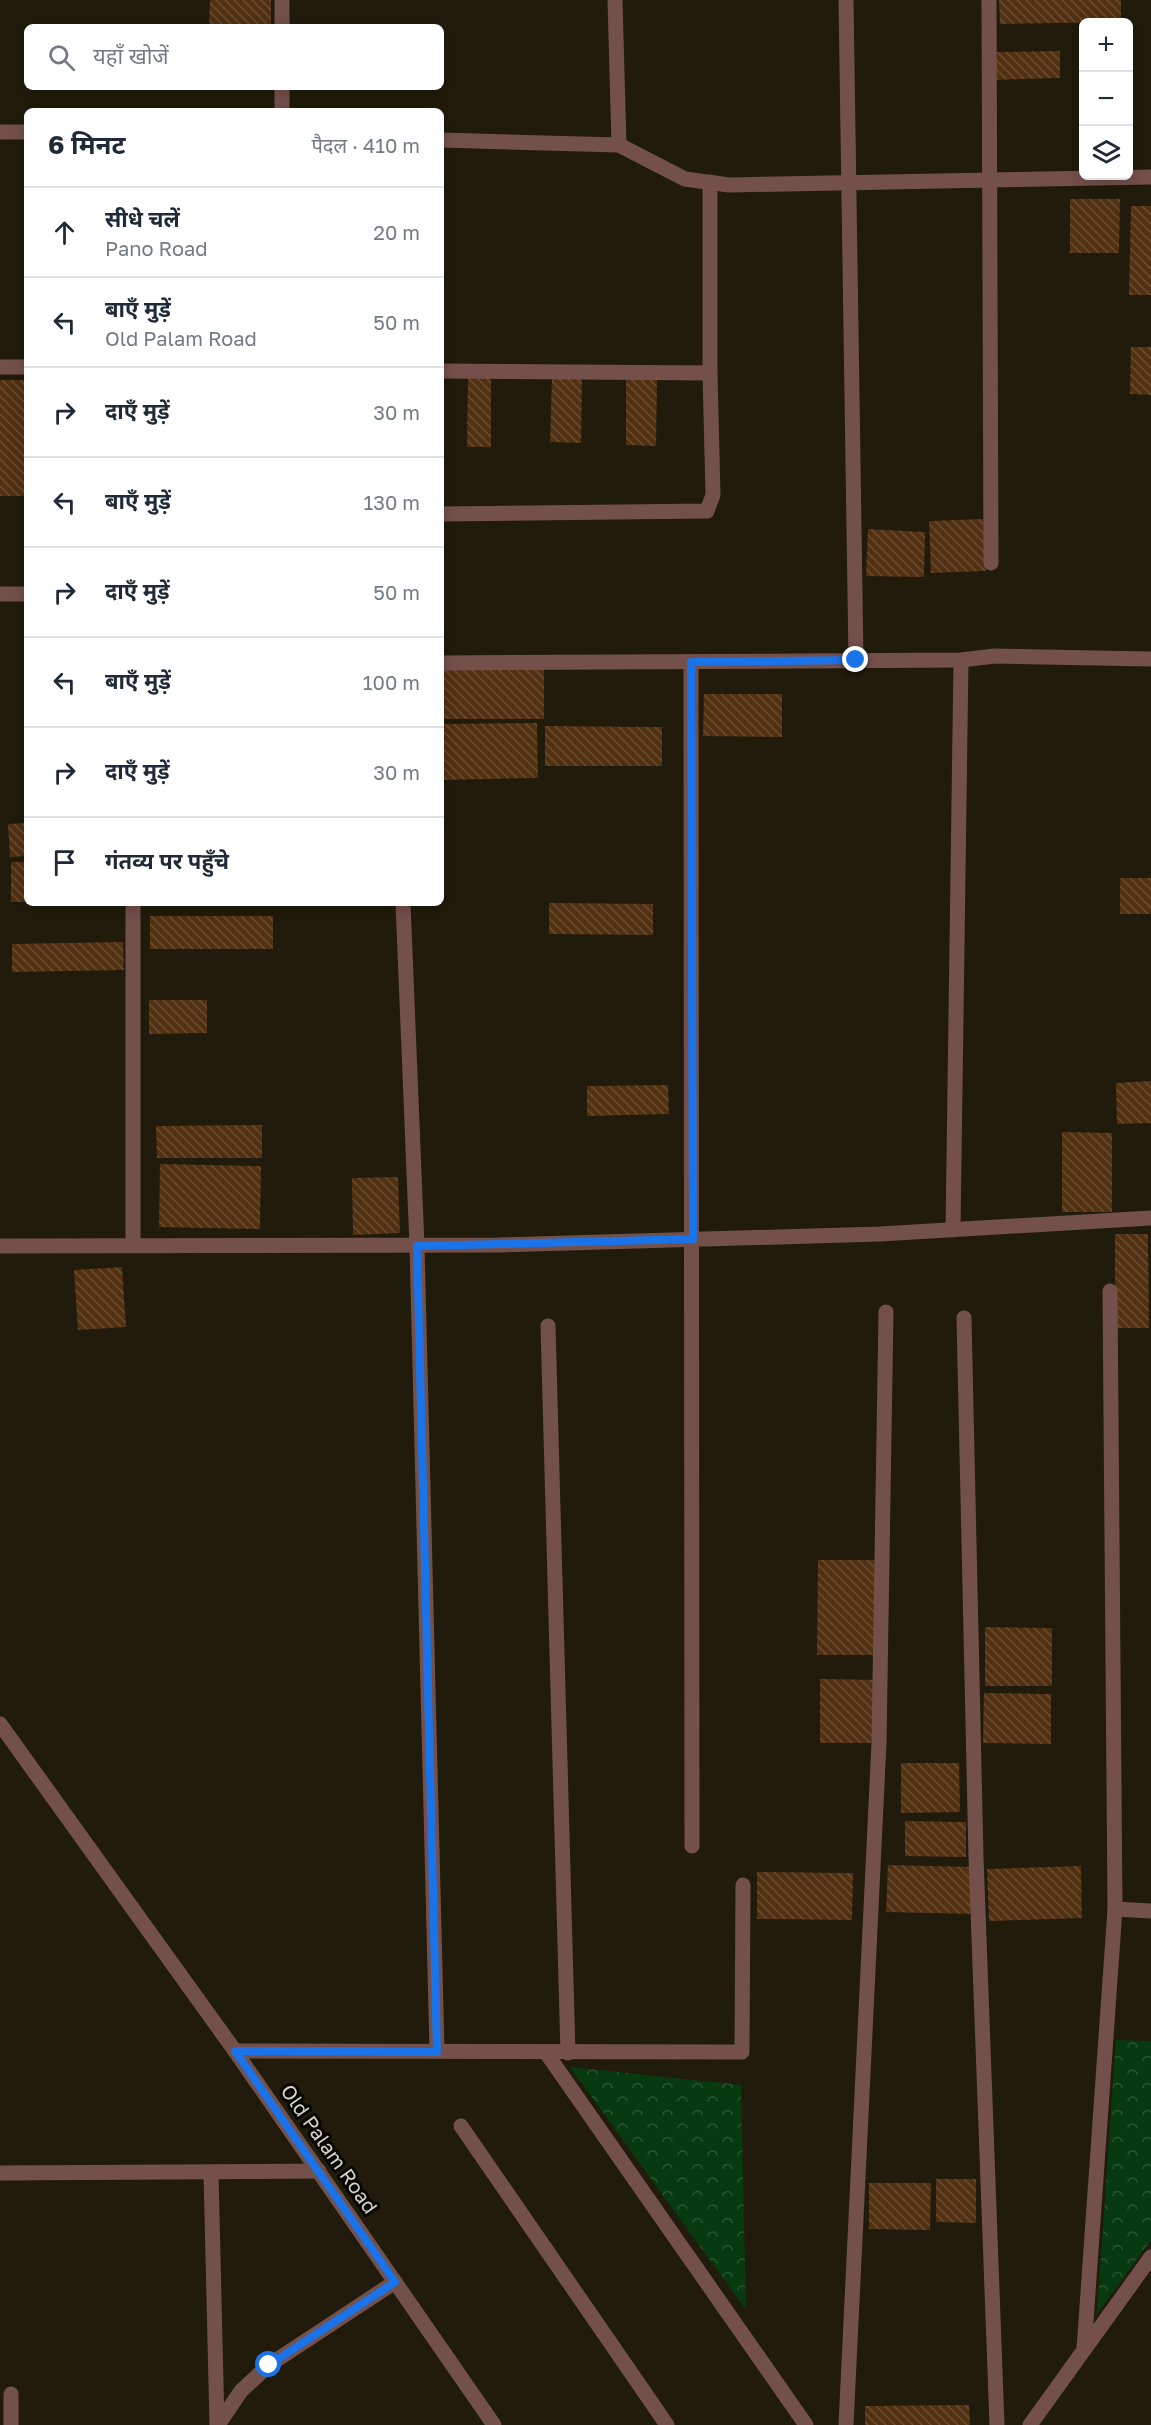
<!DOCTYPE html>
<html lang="hi">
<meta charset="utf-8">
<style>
:root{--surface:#fff;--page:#f6f6f7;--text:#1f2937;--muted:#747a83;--line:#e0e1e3}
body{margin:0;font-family:"Golos Text","Noto Sans Devanagari",sans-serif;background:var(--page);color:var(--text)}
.controls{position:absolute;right:18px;top:18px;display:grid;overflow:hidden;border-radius:9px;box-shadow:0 3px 15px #0003}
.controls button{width:54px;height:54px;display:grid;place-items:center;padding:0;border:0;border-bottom:2px solid var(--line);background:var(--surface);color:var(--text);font:30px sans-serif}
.stop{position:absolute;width:18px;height:18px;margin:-14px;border:4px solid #1a73e8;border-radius:50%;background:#fff}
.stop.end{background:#1a73e8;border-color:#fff;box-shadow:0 2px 6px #0008}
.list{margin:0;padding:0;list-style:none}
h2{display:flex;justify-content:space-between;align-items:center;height:78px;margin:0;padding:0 24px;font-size:26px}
h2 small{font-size:20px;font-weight:400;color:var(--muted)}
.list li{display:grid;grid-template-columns:39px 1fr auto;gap:18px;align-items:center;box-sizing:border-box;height:90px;padding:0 24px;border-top:2px solid var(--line)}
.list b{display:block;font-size:22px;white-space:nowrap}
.list p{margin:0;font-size:20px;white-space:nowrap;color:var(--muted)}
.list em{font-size:20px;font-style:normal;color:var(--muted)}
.icon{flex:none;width:33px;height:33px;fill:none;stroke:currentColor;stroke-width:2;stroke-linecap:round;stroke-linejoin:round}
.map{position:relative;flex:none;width:1151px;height:2425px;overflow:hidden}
.search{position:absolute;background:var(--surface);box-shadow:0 3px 15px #0003;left:24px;top:24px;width:420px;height:66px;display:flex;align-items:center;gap:15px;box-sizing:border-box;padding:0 21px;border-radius:9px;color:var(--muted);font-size:22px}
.panel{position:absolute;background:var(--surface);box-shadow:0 3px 15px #0003;left:24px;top:108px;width:420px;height:798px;border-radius:9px}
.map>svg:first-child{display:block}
.park{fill:url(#park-crowns)}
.building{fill:url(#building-back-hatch)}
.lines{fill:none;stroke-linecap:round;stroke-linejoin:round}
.minor{stroke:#74504b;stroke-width:15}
.route{stroke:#1a73e8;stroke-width:8}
.labels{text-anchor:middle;stroke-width:6;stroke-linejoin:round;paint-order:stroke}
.street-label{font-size:20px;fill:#d6d3c8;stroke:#080602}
</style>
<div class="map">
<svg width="1151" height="2425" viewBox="0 0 1151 2425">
<defs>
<pattern id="park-crowns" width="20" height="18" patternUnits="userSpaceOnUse" patternTransform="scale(1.5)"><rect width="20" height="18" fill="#073a11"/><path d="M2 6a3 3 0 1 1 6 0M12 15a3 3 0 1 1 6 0" fill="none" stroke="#2a5632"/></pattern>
<pattern id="building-back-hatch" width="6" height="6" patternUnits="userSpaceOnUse" patternTransform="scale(1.5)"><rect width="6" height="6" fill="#523012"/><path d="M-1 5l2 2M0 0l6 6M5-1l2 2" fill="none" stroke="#6a4d33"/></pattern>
</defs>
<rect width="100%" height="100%" fill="#201b0a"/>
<g class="park">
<path d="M1116 2040 1151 2041V2240L1097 2314Z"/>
<path d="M570 2067 741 2085 746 2310Z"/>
</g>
<g class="building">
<path d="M210 0H271V27H209Z"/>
<path d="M999 0H1121V22L1000 24Z"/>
<path d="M1060 51V78L995 80 994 52Z"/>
<path d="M1070 199H1120L1119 253H1070Z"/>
<path d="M1131 206H1151V295H1129Z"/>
<path d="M1131 347H1151V395L1130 394Z"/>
<path d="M468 377 491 378V447H467Z"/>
<path d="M626 377 657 378 656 446 626 445Z"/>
<path d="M552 378 582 379 581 443 550 442Z"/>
<rect x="0" y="380" width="27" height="116"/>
<path d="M983 519 986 571 931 573 929 521Z"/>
<path d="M868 529 925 532 924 577 866 576Z"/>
<rect x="441" y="663" width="103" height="56"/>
<path d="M704 694H782V737L703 736Z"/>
<path d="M537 723 538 778 441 780V724Z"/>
<path d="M545 726 662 727V766H545Z"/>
<path d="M27 823V856L10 857 8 824Z"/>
<rect x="11" y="862" width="16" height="40"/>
<rect x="1120" y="878" width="31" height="36"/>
<path d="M549 903 653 904V935L549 934Z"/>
<rect x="150" y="916" width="123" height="33"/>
<path d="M123 942 124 970 12 972V944Z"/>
<path d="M149 1000H207V1033L149 1034Z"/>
<path d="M1151 1081V1123L1117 1124 1116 1083Z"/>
<path d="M668 1085 669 1114 587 1116V1086Z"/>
<path d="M262 1125V1158H157L156 1126Z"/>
<path d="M1062 1132 1112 1133V1212H1062Z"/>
<path d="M160 1164 261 1166 260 1229 159 1227Z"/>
<path d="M398 1177 400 1233 353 1235 352 1178Z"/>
<path d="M1115 1234H1148L1149 1328H1115Z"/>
<path d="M122 1267 126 1327 78 1330 74 1270Z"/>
<path d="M818 1560H881L880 1655H817Z"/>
<path d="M985 1627 1052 1628V1686H985Z"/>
<path d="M820 1679 880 1680 879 1743H820Z"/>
<path d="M984 1693 1051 1694V1744L983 1743Z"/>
<path d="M901 1763H959L960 1812 901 1813Z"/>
<path d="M905 1821 966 1822V1857L905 1856Z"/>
<path d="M888 1865 974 1867 973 1914 886 1912Z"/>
<path d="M1081 1866 1082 1918 989 1921 987 1869Z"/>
<path d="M757 1872 853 1873 852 1920 757 1919Z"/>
<path d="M936 2179H976V2223L936 2222Z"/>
<path d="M869 2183H931L930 2230 869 2229Z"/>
<path d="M969 2405 970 2425H865V2406Z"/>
</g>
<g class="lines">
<g class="minor">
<path d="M615 0 619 145"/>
<path d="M846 0 856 660"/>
<path d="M989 0 991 563"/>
<path d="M282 27V0"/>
<path d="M282 111V87"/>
<path d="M0 132H27"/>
<path d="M441 140 619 145 685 179 729 185 1151 177"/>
<path d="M0 367H27"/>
<path d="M441 371 710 373"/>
<path d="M441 514 707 511 713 495 710 373V182"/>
<path d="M0 594H27"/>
<path d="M691 662 692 1846"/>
<path d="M441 663 961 660 995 656 1151 659"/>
<path d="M403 903 417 1246 437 2051"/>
<path d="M953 1230 961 660"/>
<path d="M133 1245V903"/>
<path d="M0 1246 498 1245 880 1234 1151 1218"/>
<path d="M964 1318 976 1857 997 2425"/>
<path d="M548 1326 568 2053"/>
<path d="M0 1724 235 2051 494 2425"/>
<path d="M1115 1909 1151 1911"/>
<path d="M235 2051 742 2052 743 1885"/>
<path d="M547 2054 806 2425"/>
<path d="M461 2126 667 2425"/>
<path d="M0 2173 319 2171"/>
<path d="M211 2173 217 2425"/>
<path d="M1084 2349 1115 1909 1110 1291"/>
<path d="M11 2394V2425"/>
<path d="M218 2425 241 2391 269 2365 395 2282"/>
<path d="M846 2425 879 1743 886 1312"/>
<path d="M1030 2425 1151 2257"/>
</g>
</g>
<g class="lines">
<path class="route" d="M269 2365 395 2282 235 2051 437 2052 417 1246 693 1239 691 662 856 660"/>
</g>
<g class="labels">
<g class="street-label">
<text transform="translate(329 2149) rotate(55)" y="7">Old Palam Road</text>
</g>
</g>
</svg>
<div class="controls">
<button>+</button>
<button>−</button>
<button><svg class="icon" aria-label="layers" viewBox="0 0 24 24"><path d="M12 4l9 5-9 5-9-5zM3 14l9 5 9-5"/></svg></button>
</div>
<div class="stop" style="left:269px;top:2365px"></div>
<div class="stop end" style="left:856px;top:660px"></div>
<div class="search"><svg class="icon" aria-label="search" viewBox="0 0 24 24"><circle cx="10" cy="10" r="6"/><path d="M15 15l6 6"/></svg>यहाँ खोजें</div>
<section class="panel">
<h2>6 मिनट<small>पैदल · 410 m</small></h2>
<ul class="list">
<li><svg class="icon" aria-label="ahead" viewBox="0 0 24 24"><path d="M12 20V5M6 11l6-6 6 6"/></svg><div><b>सीधे चलें</b><p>Pano Road</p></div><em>20 m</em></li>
<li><svg class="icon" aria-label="left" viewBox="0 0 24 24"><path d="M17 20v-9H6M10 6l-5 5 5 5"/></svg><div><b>बाएँ मुड़ें</b><p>Old Palam Road</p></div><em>50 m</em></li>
<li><svg class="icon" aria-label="right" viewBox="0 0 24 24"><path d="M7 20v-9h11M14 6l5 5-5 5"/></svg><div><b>दाएँ मुड़ें</b></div><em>30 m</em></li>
<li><svg class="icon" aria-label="left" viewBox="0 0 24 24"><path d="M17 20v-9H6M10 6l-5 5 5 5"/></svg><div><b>बाएँ मुड़ें</b></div><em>130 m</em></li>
<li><svg class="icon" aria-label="right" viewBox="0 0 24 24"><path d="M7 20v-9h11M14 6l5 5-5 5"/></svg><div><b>दाएँ मुड़ें</b></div><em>50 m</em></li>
<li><svg class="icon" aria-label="left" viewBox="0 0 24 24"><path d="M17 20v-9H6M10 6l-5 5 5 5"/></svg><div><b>बाएँ मुड़ें</b></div><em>100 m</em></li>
<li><svg class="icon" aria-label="right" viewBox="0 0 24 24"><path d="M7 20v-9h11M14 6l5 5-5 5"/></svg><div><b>दाएँ मुड़ें</b></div><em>30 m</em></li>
<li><svg class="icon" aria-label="arrive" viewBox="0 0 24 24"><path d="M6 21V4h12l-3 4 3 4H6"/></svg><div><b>गंतव्य पर पहुँचे</b></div></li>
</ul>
</section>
</div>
